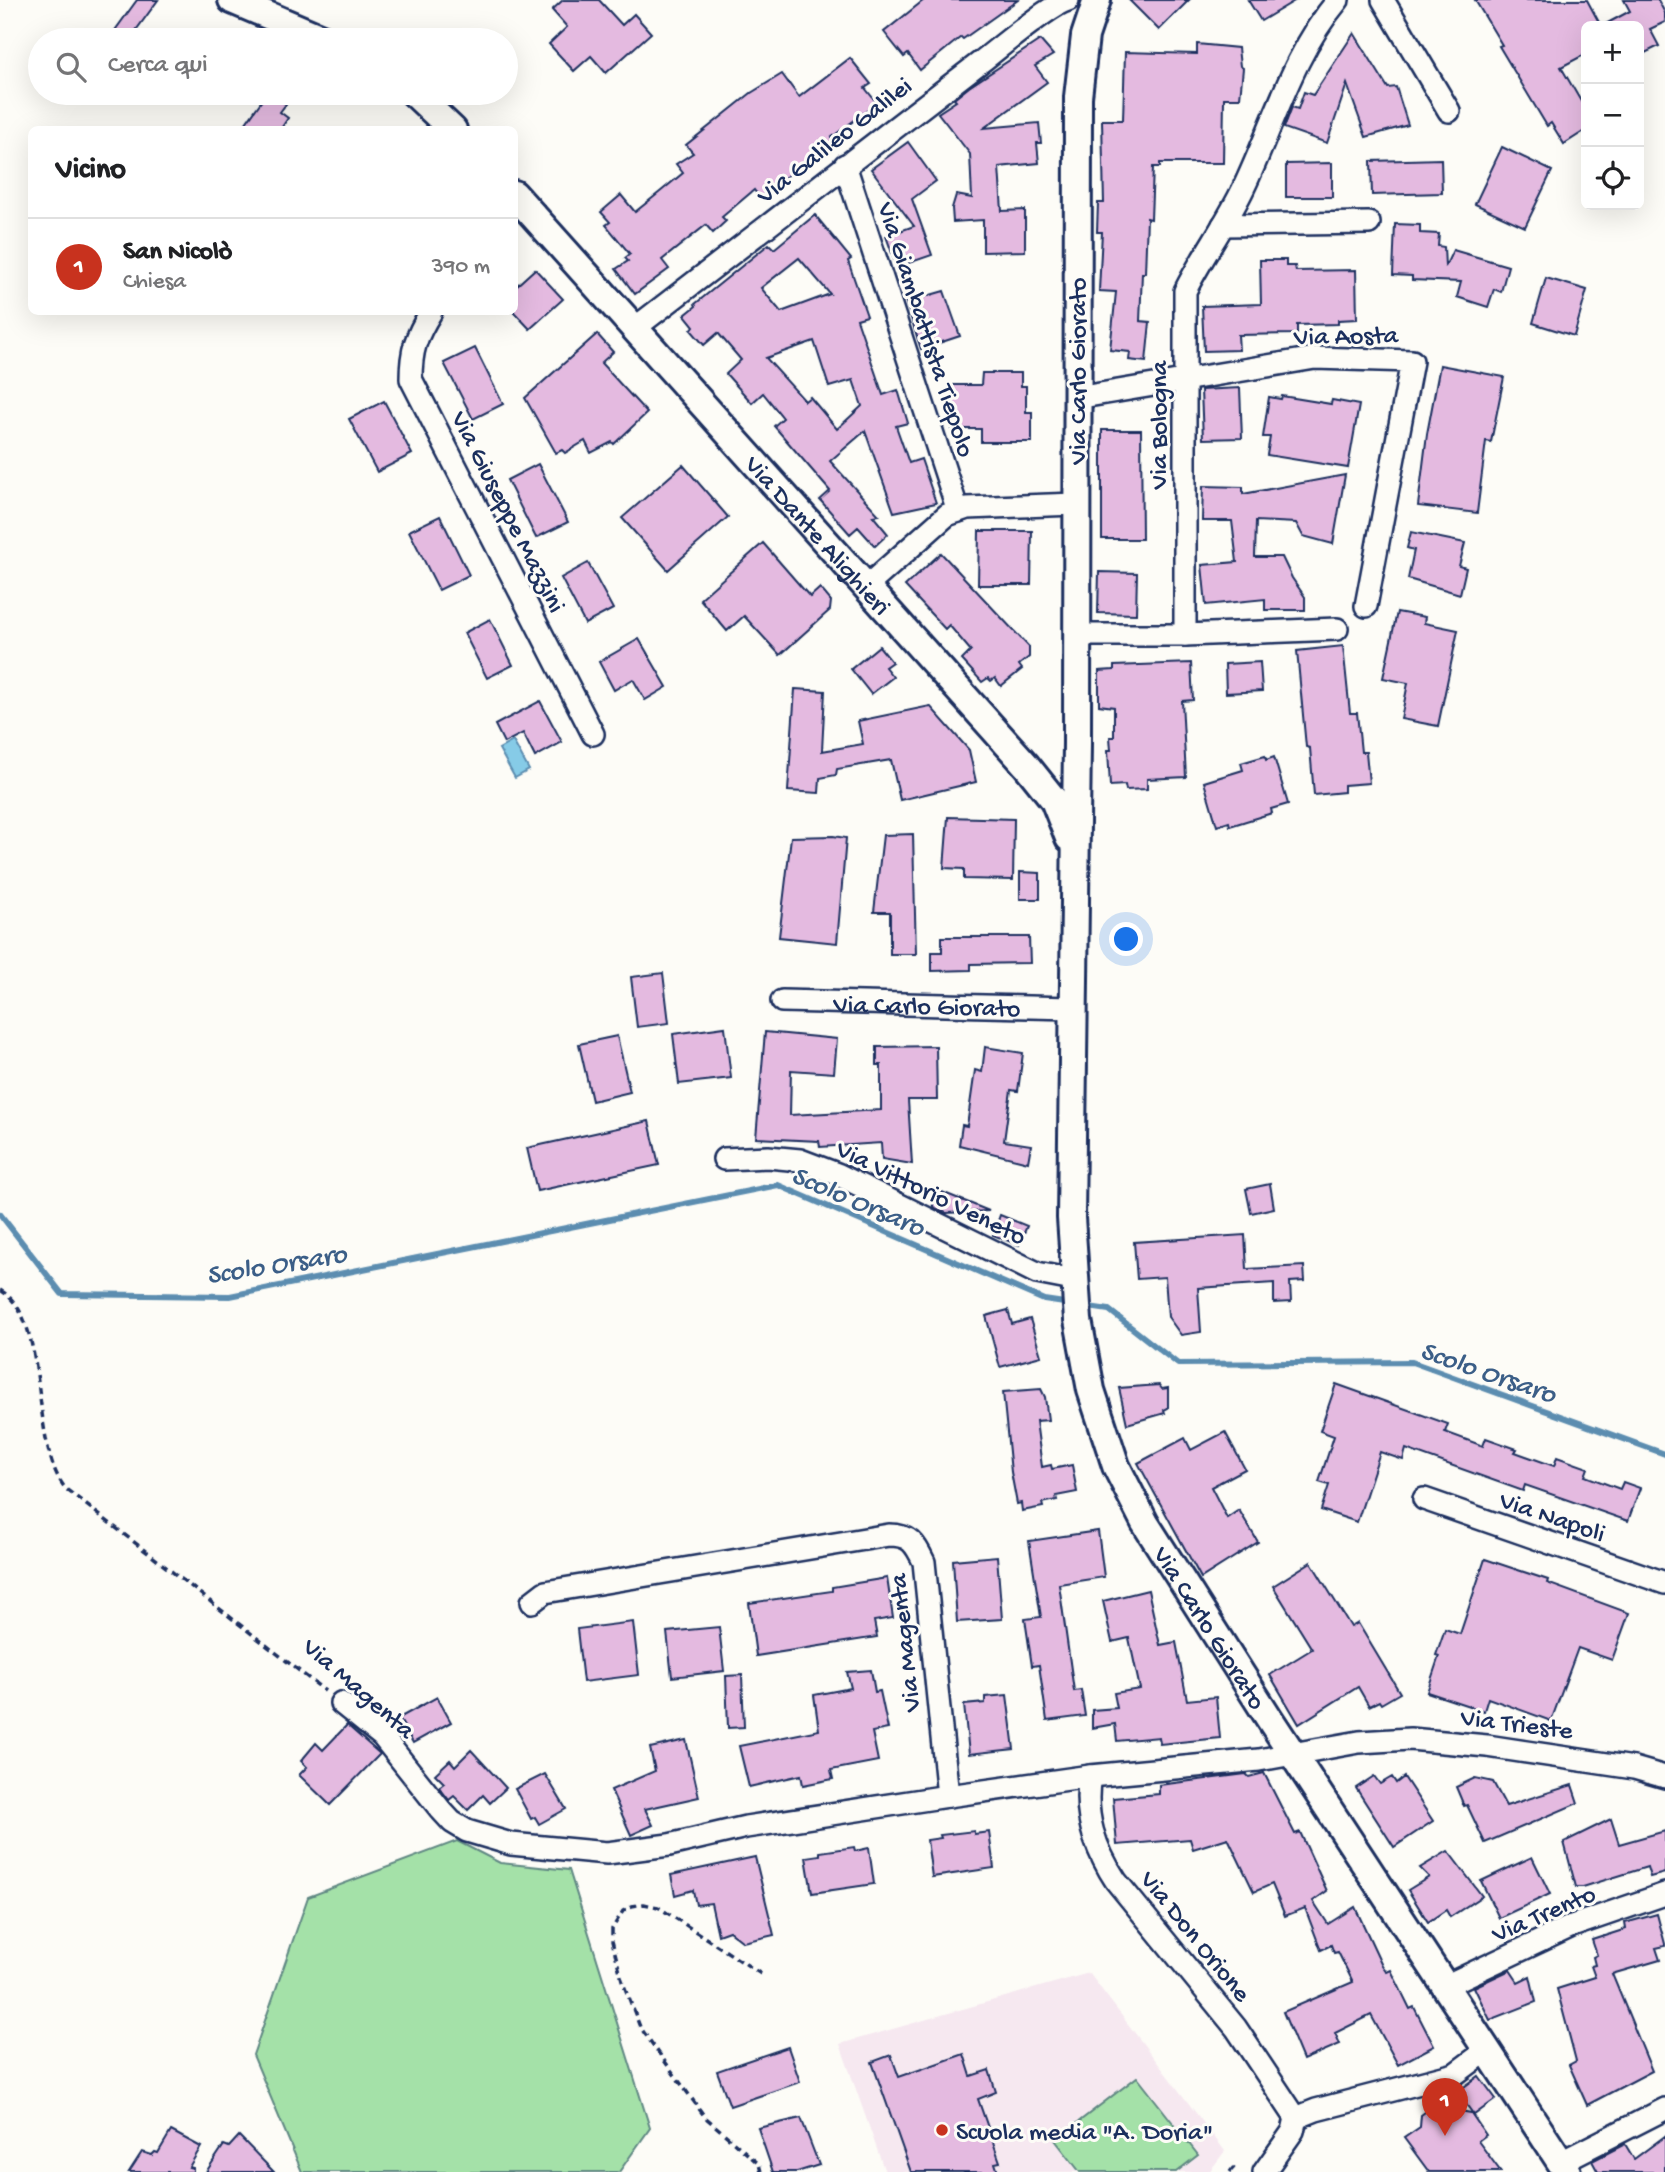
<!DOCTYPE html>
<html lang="it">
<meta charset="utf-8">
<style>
:root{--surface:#fff;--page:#f2f2f2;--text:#202124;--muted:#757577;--line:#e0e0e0;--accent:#c8321e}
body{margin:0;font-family:"Gochi Hand",sans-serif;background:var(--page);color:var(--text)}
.controls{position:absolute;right:21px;top:21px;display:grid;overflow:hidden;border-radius:10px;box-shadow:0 7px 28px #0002}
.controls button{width:63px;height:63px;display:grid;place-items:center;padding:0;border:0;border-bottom:2px solid var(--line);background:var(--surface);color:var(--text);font:35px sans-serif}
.you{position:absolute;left:1127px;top:940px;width:24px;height:24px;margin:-18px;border:5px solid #fff;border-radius:50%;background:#1a73e8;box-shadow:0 0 0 10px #1a73e833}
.badge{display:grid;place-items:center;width:46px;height:46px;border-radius:50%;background:var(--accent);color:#fff;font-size:23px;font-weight:700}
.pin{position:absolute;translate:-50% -58px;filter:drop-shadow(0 2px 4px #0008)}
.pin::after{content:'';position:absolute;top:37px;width:24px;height:21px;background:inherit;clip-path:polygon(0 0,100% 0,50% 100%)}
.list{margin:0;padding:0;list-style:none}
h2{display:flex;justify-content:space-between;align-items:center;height:91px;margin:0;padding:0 28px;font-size:30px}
h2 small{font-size:23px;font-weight:400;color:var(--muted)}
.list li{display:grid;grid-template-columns:46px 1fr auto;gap:21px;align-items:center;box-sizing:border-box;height:98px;padding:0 28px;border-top:2px solid var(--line)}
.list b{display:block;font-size:26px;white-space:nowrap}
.list p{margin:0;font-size:23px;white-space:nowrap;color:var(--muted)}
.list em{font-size:23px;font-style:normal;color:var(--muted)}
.icon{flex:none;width:38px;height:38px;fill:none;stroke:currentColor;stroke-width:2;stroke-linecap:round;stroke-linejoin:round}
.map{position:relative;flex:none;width:1665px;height:2172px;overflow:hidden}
.search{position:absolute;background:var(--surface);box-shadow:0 7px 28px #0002;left:28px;top:28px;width:490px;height:77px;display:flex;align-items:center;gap:18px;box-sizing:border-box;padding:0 24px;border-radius:38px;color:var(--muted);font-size:26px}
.panel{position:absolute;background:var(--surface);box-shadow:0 7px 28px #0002;left:28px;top:126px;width:490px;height:189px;border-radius:10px}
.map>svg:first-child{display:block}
.built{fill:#f6e8f0}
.green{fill:#a4e1a8;stroke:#608883;stroke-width:2}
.water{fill:#86cbe7;stroke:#5b8db0;stroke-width:2}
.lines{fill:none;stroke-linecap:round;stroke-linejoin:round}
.stream{stroke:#5b8db0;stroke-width:6}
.building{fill:#e4bae0;stroke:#1b2f5e;stroke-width:2;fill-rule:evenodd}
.minor-casing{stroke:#1b2f5e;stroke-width:26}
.tertiary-casing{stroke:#1b2f5e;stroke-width:32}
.path{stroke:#1b2f5e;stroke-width:3.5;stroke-dasharray:7 5;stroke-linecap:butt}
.minor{stroke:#fdfcf7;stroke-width:21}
.tertiary{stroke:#fdfcf7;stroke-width:26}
.poi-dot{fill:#c8321e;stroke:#fdfcf7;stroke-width:2.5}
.labels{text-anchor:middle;stroke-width:6;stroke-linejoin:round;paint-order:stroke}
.street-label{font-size:26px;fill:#1b2f5e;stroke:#fdfcf7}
.poi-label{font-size:26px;fill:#1b2f5e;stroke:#fdfcf7;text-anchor:start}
.water-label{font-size:28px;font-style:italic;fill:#3b5e87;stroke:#fdfcf7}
</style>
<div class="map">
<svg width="1665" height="2172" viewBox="0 0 1665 2172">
<rect width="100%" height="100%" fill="#fdfcf7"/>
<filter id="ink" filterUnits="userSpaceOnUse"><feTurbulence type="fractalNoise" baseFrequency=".0143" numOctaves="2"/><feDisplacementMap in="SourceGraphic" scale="14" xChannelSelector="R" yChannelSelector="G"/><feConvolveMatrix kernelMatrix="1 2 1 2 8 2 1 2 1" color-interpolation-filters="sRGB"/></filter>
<g filter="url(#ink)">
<path class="built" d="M1089 1973 1225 2151 1209 2172H885L840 2044Z"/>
<g class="green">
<path d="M457 1841 500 1863 569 1870 650 2128 619 2172H302L253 2055 308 1897Z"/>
<path d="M1137 2077 1198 2155 1176 2172H1080L1055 2140Z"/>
</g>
<path class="water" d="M513 741 529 770 515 778 499 749Z"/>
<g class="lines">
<g class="stream">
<path d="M0 1214 62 1294 230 1296 778 1185 1044 1300 1071 1304"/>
<path d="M1082 1306 1109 1310 1178 1364 1412 1362 1665 1454"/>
</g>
</g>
<g class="building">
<path d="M137 0H158L129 40H108Z"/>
<path d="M563 0H599L622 25 634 14 651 33 606 73 591 56 574 71 549 44 567 27 552 10Z"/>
<path d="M924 0H1018L963 39 961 37 920 70 908 54 904 57 884 32Z"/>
<path d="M1129 0H1189L1159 30Z"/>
<path d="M1248 0H1296L1261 21Z"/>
<path d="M1475 0H1587L1601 26H1586V54L1561 67 1586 110V130L1564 144 1551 123 1547 126 1499 46 1502 45Z"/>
<path d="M1624 0H1658L1665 13V22L1650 29 1659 46 1639 56V26H1602L1630 11Z"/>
<path d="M1354 33 1388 88 1396 87 1408 125 1366 137 1347 84 1327 143 1284 128 1292 107 1298 109 1304 92 1313 95Z"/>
<path d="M1040 40 1053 55 1035 66 1047 82 984 128 1039 123 1041 143H1037L1039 163 999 167 1002 211 1025 210V251L983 252V220L953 222 952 208 956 195 972 198 970 154 938 113 956 101 954 99 969 87Z"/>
<path d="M1197 44 1238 48 1240 66 1243 68 1240 98H1224L1223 163H1160V167H1153L1151 219 1147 218 1145 273H1142L1140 321 1150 322 1146 362 1129 360 1130 352 1110 350 1116 292 1099 291 1102 232H1097L1098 203H1104L1102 120H1123L1125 52 1197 54Z"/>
<path d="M850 58 871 84 865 88 877 103 831 138 834 142 812 159 810 157 760 198 754 190 722 217 726 221 713 233 706 225 662 260 669 269 635 294 616 269 628 261 625 258 630 254 606 225 610 222 601 212 621 195 635 212 660 192 683 173 676 164 693 153 686 145 751 93 782 74 799 97Z"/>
<path d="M267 93 286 104 280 112 288 118 280 130H241Z"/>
<path d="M908 142 936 181 912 199 932 255 897 267 886 236 914 226 871 169Z"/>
<path d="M1502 147 1552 171 1525 227 1475 204Z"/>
<path d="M1441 159 1442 193 1372 195 1371 161Z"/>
<path d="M1332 163V197H1286V164Z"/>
<path d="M815 215 851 259 848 261 867 316 857 319 883 395 898 390 908 423 896 426 909 463 921 459 936 503 894 512 865 431 830 461 879 515 873 516 888 534 875 546 858 527 850 534 820 500 830 491 774 426 783 418 763 393 752 403 726 374 741 360 718 333 704 345 691 330 694 326 685 315 696 306 695 304 769 244 774 249ZM799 258 830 294 781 312 761 288ZM814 341 829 387 853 380 862 406 837 429 810 397 805 401 766 358Z"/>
<path d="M1395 224 1420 225V233L1439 234 1438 246 1444 247 1445 267 1453 250 1508 266 1501 292 1494 289 1488 307 1457 297 1461 282 1412 280V276L1393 275Z"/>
<path d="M1260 260H1286V266H1295L1296 271 1356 270 1357 319 1338 320V324L1297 325V334L1238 335 1239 350 1204 351 1202 306 1261 304Z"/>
<path d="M535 269 563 299 530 329 514 312V288Z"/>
<path d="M1546 278 1587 290 1574 336 1533 323Z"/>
<path d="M944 291 960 336 921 349 906 302Z"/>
<path d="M597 334 613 352 601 363 647 413 614 444 612 442 591 453 585 441 565 453 562 450 556 453 525 398Z"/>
<path d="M475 348 503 404 473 419 444 363Z"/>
<path d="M1440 365 1504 377 1491 442 1486 441 1477 513 1418 506 1427 434Z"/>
<path d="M982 373H1021V386H1026V412H1032V442H981V429H952V385H981Z"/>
<path d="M1240 388 1242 438 1203 439 1201 390Z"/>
<path d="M1282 396 1331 404 1332 400 1359 405 1348 468 1267 455 1270 437H1263L1269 397 1281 399Z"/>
<path d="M384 401 412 454 377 472 349 419Z"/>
<path d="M1102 430H1141L1142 539H1102Z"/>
<path d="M538 464 568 522 536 538 507 480Z"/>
<path d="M683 465 728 517 668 570 622 518Z"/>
<path d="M1345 475 1333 544 1303 536 1296 523 1256 521 1255 557H1282L1292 578 1305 597V610H1265V599L1206 605 1202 565 1237 562 1232 521H1202L1203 486 1243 487V494Z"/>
<path d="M440 516 469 575 439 590 409 531Z"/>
<path d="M979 531H1032L1031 585H978Z"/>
<path d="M1411 532 1465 543 1459 566 1466 568 1460 594 1408 579 1414 550 1407 548Z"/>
<path d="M763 543 810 597 820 588 831 601 830 610 780 655 744 616 727 631 700 599Z"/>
<path d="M941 553 1029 647V657L1019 665 1022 669 1001 686 995 678 991 681 988 678 982 682 962 660 971 651 949 625 945 629 905 586Z"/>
<path d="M588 563 613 609 585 624 561 578Z"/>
<path d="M1099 572 1137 573 1136 614 1098 613Z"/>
<path d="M1397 612 1425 617 1424 623 1458 630 1438 726 1401 719 1408 683 1383 678Z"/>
<path d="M490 619 513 665 487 678 464 633Z"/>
<path d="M639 639 667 687 645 700 633 679 614 690 599 662Z"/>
<path d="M879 646 892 662 885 667 893 677 871 694 851 669Z"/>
<path d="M1343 646 1350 713H1357L1361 752H1366L1369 783 1344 785V792L1314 795 1310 748 1306 747 1297 651Z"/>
<path d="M1260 662 1262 691 1226 693 1225 664Z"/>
<path d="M1191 663 1193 700 1182 701 1186 777 1147 779V789L1126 790 1125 785 1110 786 1108 750H1111L1110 737H1114V707L1099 705V671L1114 670V666Z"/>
<path d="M795 689 825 691 822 751 863 744 858 721 930 706 969 750 976 782 900 800 891 760 837 769 836 775 820 778 819 793 788 791Z"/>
<path d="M540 701 562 742 535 757 523 733 504 743 495 725Z"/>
<path d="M1265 756 1266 760 1274 757 1288 804 1271 809 1272 813 1230 826 1229 822 1217 826 1204 782 1243 770 1241 763Z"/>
<path d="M948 817 1014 819 1013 880 964 879V869L944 868Z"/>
<path d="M913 834 916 954H890V912H874L883 835Z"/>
<path d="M833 836 846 838 837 943 779 937 791 837Z"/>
<path d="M1020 872 1040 873V899H1020Z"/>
<path d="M942 937H1029L1030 963 971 964V970L932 971V952H942Z"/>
<path d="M663 973 669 1023 637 1027 631 977Z"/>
<path d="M725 1027 731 1078 679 1084 673 1034Z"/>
<path d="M765 1032 837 1039 834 1073 791 1070 790 1115 881 1110V1065H877V1047L936 1046 937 1100H908L912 1164 882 1159 881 1143 820 1147 819 1141 756 1138Z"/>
<path d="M617 1036 630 1092 592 1101 579 1044Z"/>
<path d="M985 1047 1023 1053 1018 1091 1011 1090 1004 1141 1031 1145 1028 1162 959 1145 962 1125 967 1126 975 1070 982 1072Z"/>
<path d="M649 1121 659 1165 537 1191 527 1148Z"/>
<path d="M1270 1184 1274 1208 1251 1213 1246 1189Z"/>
<path d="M932 1188 989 1211 946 1213 933 1207Z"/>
<path d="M1000 1215 1027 1226 1019 1245 993 1235Z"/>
<path d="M1245 1235 1247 1269 1304 1266 1305 1281 1290 1282 1291 1302 1274 1303V1283L1198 1288 1201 1332 1181 1335 1168 1317 1165 1277 1137 1279 1134 1242Z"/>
<path d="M1008 1310 1012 1324 1030 1319 1041 1356 1000 1367 986 1316Z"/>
<path d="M1336 1384 1448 1424 1445 1432 1483 1446 1486 1438 1517 1449 1515 1452 1554 1466 1557 1457 1588 1468 1585 1476 1620 1489 1623 1482 1640 1488 1628 1521 1525 1485 1523 1491 1406 1449 1403 1460 1380 1452 1357 1522 1321 1510 1329 1485 1319 1482 1334 1436 1320 1431Z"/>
<path d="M1159 1385 1162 1389 1168 1388V1408L1164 1410 1165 1413 1127 1424 1119 1388Z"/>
<path d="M1041 1389 1045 1397 1048 1420 1036 1421 1042 1467 1051 1465 1052 1469 1072 1465 1077 1492 1056 1496 1057 1500 1042 1503 1043 1507 1022 1511 1021 1503 1017 1504 1011 1472 1003 1392Z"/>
<path d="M1225 1432 1245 1469 1211 1487 1227 1518 1239 1510 1258 1542 1201 1578 1138 1463 1185 1438 1191 1450Z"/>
<path d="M1098 1531 1104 1577 1059 1584 1074 1691 1081 1690 1085 1716 1047 1721 1039 1665 1032 1666 1025 1619 1041 1617 1029 1541Z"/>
<path d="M997 1556 1002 1619 957 1622 953 1560Z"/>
<path d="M1485 1559 1548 1580 1547 1583 1629 1613 1612 1660 1578 1648 1551 1721 1488 1698 1484 1711 1427 1692 1439 1656 1436 1655 1445 1629 1460 1634Z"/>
<path d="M1311 1562 1351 1627 1358 1623 1400 1693 1381 1704 1379 1701 1369 1706 1358 1687 1299 1724 1270 1675 1312 1649 1273 1586Z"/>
<path d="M887 1578 893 1618 874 1621 877 1637 756 1656 749 1603 832 1591V1587Z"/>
<path d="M1148 1590 1160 1645 1176 1642 1187 1700 1216 1697 1220 1738 1160 1744 1159 1737 1117 1741 1115 1724 1092 1728V1710L1117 1708 1114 1693 1140 1689 1129 1638 1112 1642 1103 1601Z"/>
<path d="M633 1622 639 1675 583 1682 577 1629Z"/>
<path d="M719 1627 724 1671 672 1677 667 1632Z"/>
<path d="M871 1670 875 1692 880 1691 888 1729 872 1732 878 1761 831 1770 833 1779 803 1785 801 1775 749 1787 739 1746 819 1730 814 1695 851 1688 847 1672Z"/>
<path d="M742 1675 744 1727 728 1728 726 1676Z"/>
<path d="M1007 1695 1014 1749 969 1754 964 1705 985 1703V1697Z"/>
<path d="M437 1697 451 1722 413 1743 399 1718Z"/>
<path d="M347 1725 380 1754 330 1805 299 1775 307 1767 301 1761 316 1743 323 1750Z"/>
<path d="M686 1740 699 1797 645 1809 653 1825 631 1835 611 1790 655 1771 650 1748Z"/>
<path d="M471 1750 506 1788 490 1803 483 1795 468 1810 454 1796 449 1800 439 1787 444 1783 435 1774 450 1760 455 1766Z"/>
<path d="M1264 1773 1295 1834 1300 1832 1327 1891 1313 1901 1328 1924 1355 1907 1382 1965 1387 1972 1391 1970 1410 2009 1414 2007 1434 2046 1398 2065 1371 2015 1335 2033 1340 2044 1303 2060 1283 2012 1353 1982 1338 1952 1334 1953 1331 1945 1321 1950 1305 1908 1285 1916 1272 1884 1254 1892 1228 1838 1193 1849 1190 1839 1117 1845 1113 1798 1159 1794V1785L1246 1774 1249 1777Z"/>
<path d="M545 1774 566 1809 539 1824 535 1817 531 1819 515 1789Z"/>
<path d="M1374 1776 1380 1784 1392 1777 1396 1783 1404 1777 1433 1821 1394 1847 1356 1788Z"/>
<path d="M1475 1778 1493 1782 1506 1806 1572 1785 1578 1803 1485 1843 1467 1805 1464 1806 1456 1787Z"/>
<path d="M1611 1819 1619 1844 1665 1831V1873L1650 1877 1647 1867 1583 1887H1576L1564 1842Z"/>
<path d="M974 1831V1834L989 1832 994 1868 932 1877 927 1840 941 1838 940 1835Z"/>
<path d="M854 1847 855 1851 869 1848 874 1884 812 1893 806 1857 820 1855V1852Z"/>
<path d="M1448 1851 1482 1896 1450 1917 1446 1910 1428 1922 1408 1890 1429 1877 1420 1868Z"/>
<path d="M755 1857 774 1935 743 1942 729 1931 718 1935 711 1903 696 1905 693 1890 675 1895 671 1875Z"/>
<path d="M1532 1857 1550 1894 1499 1918 1481 1881Z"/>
<path d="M1657 1914 1665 1944V1946L1656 1948 1660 1960 1612 1974 1652 2071 1587 2105 1569 2065 1576 2061 1557 1989 1595 1977 1591 1966 1595 1965 1593 1957 1597 1955 1592 1940 1626 1929 1625 1923Z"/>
<path d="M1510 1970 1518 1982 1530 1976 1536 2002 1490 2020 1474 1987Z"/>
<path d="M788 2047 800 2082 730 2106 717 2071Z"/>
<path d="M964 2054 971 2076 989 2070 996 2092 978 2099 1000 2162 995 2163 998 2172H911L872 2062 891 2055 899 2077Z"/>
<path d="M1479 2076 1496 2099 1474 2115 1457 2092Z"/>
<path d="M1433 2106 1471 2113 1486 2135 1478 2141 1501 2172H1429L1404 2138 1420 2127 1421 2115Z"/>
<path d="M801 2118 819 2165 797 2172H773L758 2128Z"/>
<path d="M171 2131 201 2147 189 2167 193 2168V2172H129L142 2152 152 2155 155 2152 158 2153Z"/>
<path d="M239 2136 274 2172H206L224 2145 229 2147Z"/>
<path d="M1665 2136V2172H1598L1592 2161 1625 2144 1634 2159Z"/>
</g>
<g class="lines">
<g class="minor-casing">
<g id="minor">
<path d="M1383 0 1449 111"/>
<path d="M845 165 958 511"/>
<path d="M1223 225 1369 223"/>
<path d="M431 312C416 336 411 350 411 379L593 734"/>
<path d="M635 328 982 61C999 48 1051 4 1068 0"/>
<path d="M1076 398 1315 358 1412 361 1366 606"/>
<path d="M867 586 947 515 967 508 1076 504"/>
<path d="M1077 635H1185V291C1203 255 1227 223 1244 187 1274 124 1292 55 1338 0"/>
<path d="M1185 635 1337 629"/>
<path id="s1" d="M782 1001 1072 1008"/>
<path d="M724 1159 768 1157 800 1160 837 1174 1037 1273 1073 1280"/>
<path d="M1424 1499 1665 1583"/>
<path d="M532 1602 545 1592 889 1535C910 1535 915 1543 924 1562L948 1796"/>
<path d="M341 1703 382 1736 440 1809 452 1822 467 1831 511 1844 607 1853 669 1845 746 1827 948 1796 1090 1776 1259 1760 1359 1742 1410 1739 1487 1746 1634 1768 1665 1777"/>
<path d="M1090 1776C1083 1815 1095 1849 1116 1881L1236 2028 1296 2118"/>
<path d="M1445 1986 1572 1926 1665 1894"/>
<path d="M1296 2118 1316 2110 1455 2074 1487 2050"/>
<path d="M1561 2162 1665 2109"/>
<path d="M1264 2172 1293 2131 1296 2118"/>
</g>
</g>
<g class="tertiary-casing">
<g id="tertiary">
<path d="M232 0 326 40"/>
<path id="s2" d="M1097 0 1085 36 1078 97 1077 743 1071 1218 1078 1320 1091 1390 1116 1466 1145 1523 1269 1718 1567 2172"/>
<path d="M414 93 453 130"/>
<path id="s3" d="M514 194 1026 765 1054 800 1069 838"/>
</g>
</g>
<g class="path">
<path d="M0 1290C52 1320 28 1444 66 1489L325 1691"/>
<path d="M761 1974 658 1907 644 1904 632 1906 623 1911 612 1929V1941L622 1980 640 2027 705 2117 759 2164 761 2172"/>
<path d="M1230 2172 1233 2168 1238 2172"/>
</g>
<use href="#minor" class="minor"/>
<use href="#tertiary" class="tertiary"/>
</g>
</g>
<circle class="poi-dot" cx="942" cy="2130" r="7"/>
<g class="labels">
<g class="street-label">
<text transform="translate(833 139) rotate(-38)" y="9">Via Galileo Galilei</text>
<text transform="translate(928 329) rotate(72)" y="9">Via Giambattista Tiepolo</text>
<text transform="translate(1346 334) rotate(-1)" y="9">Via Aosta</text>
<text transform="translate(1076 371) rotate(-90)" y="9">Via Carlo Giorato</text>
<text transform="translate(1157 425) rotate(-90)" y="9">Via Bologna</text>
<text transform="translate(510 511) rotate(63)" y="9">Via Giuseppe Mazzini</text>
<text dy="9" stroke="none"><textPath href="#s3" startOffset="457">Via Dante Alighieri</textPath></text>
<text dy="9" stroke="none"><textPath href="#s1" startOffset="145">Via Carlo Giorato</textPath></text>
<text transform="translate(932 1191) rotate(26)" y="9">Via Vittorio Veneto</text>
<text transform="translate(1553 1515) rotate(19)" y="9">Via Napoli</text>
<text dy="9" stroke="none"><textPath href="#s2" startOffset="1661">Via Carlo Giorato</textPath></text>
<text transform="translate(903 1643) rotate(-96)" y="9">Via Magenta</text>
<text transform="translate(360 1687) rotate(41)" y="9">Via Magenta</text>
<text transform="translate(1517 1722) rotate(7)" y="9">Via Trieste</text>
<text transform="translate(1543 1912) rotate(-23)" y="9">Via Trento</text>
<text transform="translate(1197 1935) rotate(51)" y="9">Via Don Orione</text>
</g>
<g class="poi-label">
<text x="956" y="2139">Scuola media "A. Doria"</text>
</g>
<g class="water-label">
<text transform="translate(859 1199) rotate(23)" y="10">Scolo Orsaro</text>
<text transform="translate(276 1262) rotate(-9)" y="10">Scolo Orsaro</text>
<text transform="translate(1489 1370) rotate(19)" y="10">Scolo Orsaro</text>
</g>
</g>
</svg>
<div class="controls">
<button>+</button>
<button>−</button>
<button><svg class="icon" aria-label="locate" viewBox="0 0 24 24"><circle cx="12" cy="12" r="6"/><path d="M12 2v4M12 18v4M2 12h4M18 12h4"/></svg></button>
</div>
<div class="you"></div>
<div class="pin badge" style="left:1445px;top:2136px">1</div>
<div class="search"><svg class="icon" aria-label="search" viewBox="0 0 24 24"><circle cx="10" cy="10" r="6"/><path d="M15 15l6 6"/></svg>Cerca qui</div>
<section class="panel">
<h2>Vicino<small></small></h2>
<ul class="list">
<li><span class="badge">1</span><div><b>San Nicolò</b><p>Chiesa</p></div><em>390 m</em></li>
</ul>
</section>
</div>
